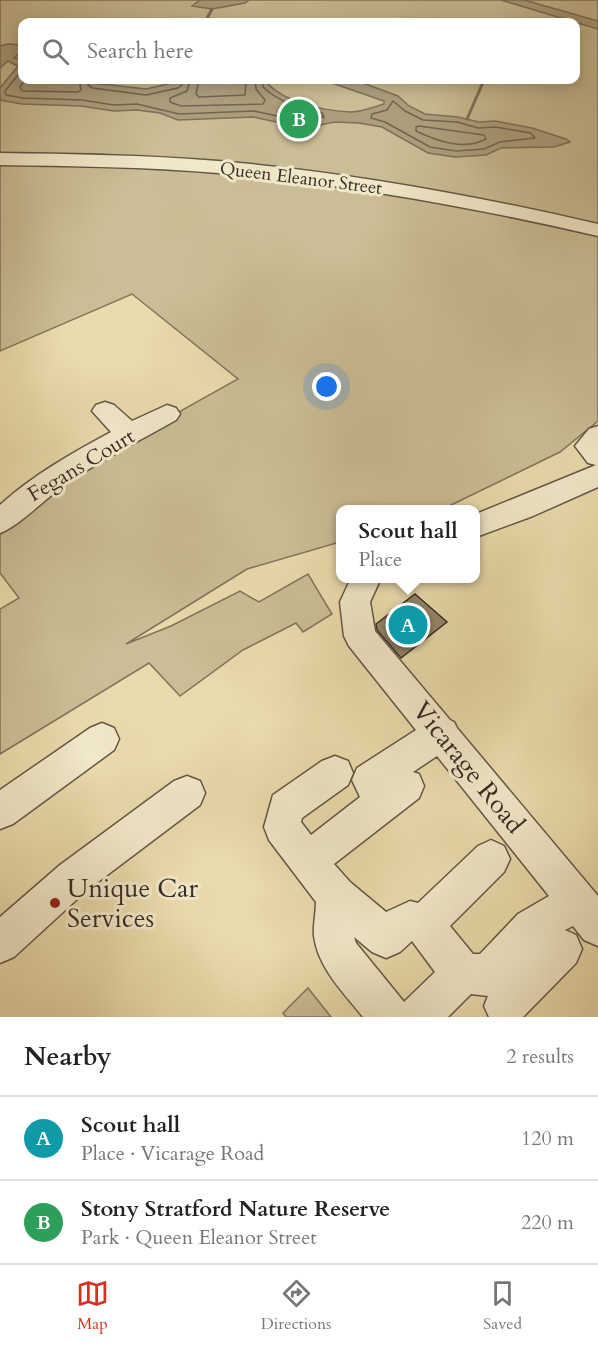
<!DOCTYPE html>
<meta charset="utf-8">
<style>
:root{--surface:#fff;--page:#f2f2f2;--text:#222;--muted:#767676;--line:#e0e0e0;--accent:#d93025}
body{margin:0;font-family:Cardo,serif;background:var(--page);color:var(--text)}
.you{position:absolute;left:327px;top:387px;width:21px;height:21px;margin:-15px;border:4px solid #fff;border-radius:50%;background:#1a73e8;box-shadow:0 0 0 9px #1a73e833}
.badge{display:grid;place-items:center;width:39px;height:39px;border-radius:50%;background:var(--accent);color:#fff;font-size:20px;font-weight:700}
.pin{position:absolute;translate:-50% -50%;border:3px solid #fff;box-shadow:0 2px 6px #0006}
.popup{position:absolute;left:336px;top:505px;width:144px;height:78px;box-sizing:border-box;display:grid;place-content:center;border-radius:12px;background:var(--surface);filter:drop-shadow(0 2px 4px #0005);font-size:20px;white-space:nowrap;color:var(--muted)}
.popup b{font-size:22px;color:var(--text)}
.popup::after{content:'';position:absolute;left:50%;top:100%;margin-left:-12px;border:12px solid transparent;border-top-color:var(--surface)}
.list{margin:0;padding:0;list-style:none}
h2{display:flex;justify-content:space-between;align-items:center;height:78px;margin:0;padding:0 24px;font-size:26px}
h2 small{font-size:20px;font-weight:400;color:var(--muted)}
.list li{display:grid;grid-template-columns:39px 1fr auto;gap:18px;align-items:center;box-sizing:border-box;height:84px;padding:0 24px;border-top:2px solid var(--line)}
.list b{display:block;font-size:22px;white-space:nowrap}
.list p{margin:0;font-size:20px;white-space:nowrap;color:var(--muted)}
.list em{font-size:20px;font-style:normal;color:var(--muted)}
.icon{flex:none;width:33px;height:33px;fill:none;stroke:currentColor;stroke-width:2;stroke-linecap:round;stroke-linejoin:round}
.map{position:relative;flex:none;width:598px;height:1017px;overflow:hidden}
.search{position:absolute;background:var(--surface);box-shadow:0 3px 15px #0003;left:18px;right:18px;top:18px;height:66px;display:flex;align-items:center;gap:15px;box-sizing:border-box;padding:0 21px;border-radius:12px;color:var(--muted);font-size:22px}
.sheet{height:246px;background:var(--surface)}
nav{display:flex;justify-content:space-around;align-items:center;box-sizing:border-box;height:84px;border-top:2px solid var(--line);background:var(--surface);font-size:16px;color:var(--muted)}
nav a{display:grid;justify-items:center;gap:3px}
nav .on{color:var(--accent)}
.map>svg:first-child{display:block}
.green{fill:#cbbd95;stroke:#80745d;stroke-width:1.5;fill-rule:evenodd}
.water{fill:#ad9f7e;stroke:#7d715a;stroke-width:1.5}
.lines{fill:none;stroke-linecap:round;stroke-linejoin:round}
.shore{stroke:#726552;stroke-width:1.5}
.stream{stroke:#7d715a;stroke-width:3}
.building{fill:#94876b;stroke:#362b25;stroke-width:1.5}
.minor-casing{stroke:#635747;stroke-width:3}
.minor{fill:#f1e8c9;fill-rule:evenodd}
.poi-dot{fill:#8f2418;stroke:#f1e8c9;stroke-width:2}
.labels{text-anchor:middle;stroke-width:6;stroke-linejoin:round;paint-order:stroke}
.far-street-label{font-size:18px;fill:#362b25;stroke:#f1e8c9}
.street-label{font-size:21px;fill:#362b25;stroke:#f1e8c9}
.near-street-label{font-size:26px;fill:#362b25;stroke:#f1e8c9}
.near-poi-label{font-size:26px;fill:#362b25;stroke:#f1e8c9;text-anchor:start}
</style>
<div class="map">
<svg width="598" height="1017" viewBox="0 0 598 1017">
<rect width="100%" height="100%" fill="#eadbac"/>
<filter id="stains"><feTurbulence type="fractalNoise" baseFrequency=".00333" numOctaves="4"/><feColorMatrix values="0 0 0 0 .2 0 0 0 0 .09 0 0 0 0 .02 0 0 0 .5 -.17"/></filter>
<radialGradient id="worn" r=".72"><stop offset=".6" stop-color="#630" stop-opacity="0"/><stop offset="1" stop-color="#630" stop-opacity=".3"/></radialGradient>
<g class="green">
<path d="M0 0H598V421L560 452 443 509 340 510V542L247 569 126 644 171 626 240 591 259 602 308 574 332 614 303 632 296 623 243 650 180 696 149 663 0 754V609L19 598 0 573V512L238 379 132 294 0 351ZM22 22H576V80H22Z"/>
<path d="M308 988 331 1017H286L283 1013Z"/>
</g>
<g class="water">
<path d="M200 0H249L245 3 212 9 192 6Z"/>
<path d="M501 0H524L598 21V29Z"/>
<path d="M8 44 22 45V51L14 58 22 59V80H66L146 89 185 80H275L267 83C286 103 324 111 351 112 361 112 374 107 384 104V101L323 80H355L398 96 409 106 425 114 458 117 479 122 495 121 532 128 566 139 570 142 554 147 501 148 486 155 455 157 428 153 382 127 359 123 335 122 305 128 253 117 178 120 160 113 137 110 114 111 81 106 22 104 0 100V88L18 66 8 61 0 68V46Z"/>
</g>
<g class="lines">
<g class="shore">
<path d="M22 70 5 91 6 95 23 98 82 100 114 105 137 104 179 114 254 111 305 122 324 117 322 113C300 108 280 103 263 87V80"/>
<path d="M25 80 20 87 22 91 78 92 81 90 79 80"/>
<path d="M87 80 88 85 93 88 146 95 178 88 182 85 183 80"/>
<path d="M190 80 187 91 170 98V102L181 106 263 104 265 100 256 89 255 80"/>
<path d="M199 80 196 94 199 97 245 95 246 80"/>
<path d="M393 101 405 111 423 120 457 122 478 128 495 127 531 133 535 138 500 142 484 149 456 151 430 147 385 122 371 118 372 114 387 110Z"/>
<path d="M419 126 484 135 486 139C464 151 437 141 416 131V127Z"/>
</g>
<g class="stream">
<path d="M205 22 212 9"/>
<path d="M467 119 484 80"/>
</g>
</g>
<path class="building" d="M415 594 447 622 401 658 377 630 376 624Z"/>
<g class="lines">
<g class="minor-casing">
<g id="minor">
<path d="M0 153C73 154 145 155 218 161 346 172 473 195 598 224V236C473 207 346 184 218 173 145 167 73 166 0 165Z"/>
<path d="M105 402 114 405 132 421 167 405 176 408 180 414 176 420C139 441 101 460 67 483 48 496 18 527 0 533V505C33 475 72 453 111 432L92 411 96 405Z"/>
<path d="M598 426V487L533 516 476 537V514L596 465 588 463 575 446 589 429Z"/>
<path d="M351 578H381L370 602 375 631 450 720 454 722 457 728 598 896V946L584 940 573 926 565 930 576 935 582 949 576 963 523 1017H489L484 1006 488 996 471 994 448 1017H363C344 993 318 968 314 936 313 925 316 913 316 902L269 840 264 827 273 795 322 761 335 756 348 761 353 773 348 785 302 818 301 822 311 835 360 797 352 780 357 768 416 730 349 646 344 636 340 602ZM437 756 549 896 518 914 480 954H473L450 926 504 872 510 859 504 846 491 840 478 846 418 903 410 901 386 912 350 882 334 864 419 798 424 786 419 774 413 772ZM354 937 372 952 386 958 400 952 412 941 435 972 404 1002 356 943Z"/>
<path d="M102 723 114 728 119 739 114 750 13 824 0 829V790L90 728Z"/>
<path d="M187 776 200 781 205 793 200 805 86 891 14 957 0 963V917L60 865 174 781Z"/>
</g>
</g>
<use href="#minor" class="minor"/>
</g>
<circle class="poi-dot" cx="55" cy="903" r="6"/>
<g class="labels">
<g class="far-street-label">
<text transform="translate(301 178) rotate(7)" y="6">Queen Eleanor Street</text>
</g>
<g class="street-label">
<text transform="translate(81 465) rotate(-31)" y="7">Fegans Court</text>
</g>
<g class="near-street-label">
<text transform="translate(469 767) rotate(51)" y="9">Vicarage Road</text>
</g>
<g class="near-poi-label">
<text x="67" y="897">Unique Car<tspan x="67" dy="30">Services</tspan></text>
</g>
</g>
<rect width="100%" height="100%" filter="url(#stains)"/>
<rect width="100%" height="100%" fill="url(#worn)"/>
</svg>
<div class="you"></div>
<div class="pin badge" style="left:408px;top:625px;background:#0f9aa8">A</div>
<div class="popup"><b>Scout hall</b>Place</div>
<div class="pin badge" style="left:299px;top:119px;background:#2e9e5b">B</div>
<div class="search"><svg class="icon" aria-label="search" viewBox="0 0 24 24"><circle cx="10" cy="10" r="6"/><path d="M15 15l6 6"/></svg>Search here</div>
</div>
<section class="sheet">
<h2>Nearby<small>2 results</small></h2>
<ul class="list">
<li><span class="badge" style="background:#0f9aa8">A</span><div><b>Scout hall</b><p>Place · Vicarage Road</p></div><em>120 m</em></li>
<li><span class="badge" style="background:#2e9e5b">B</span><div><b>Stony Stratford Nature Reserve</b><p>Park · Queen Eleanor Street</p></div><em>220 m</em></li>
</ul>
</section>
<nav>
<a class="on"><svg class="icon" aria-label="map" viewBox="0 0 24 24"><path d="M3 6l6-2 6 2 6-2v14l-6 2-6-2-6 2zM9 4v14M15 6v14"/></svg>Map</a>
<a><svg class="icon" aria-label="directions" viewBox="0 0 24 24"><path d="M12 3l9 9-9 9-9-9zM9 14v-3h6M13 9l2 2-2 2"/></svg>Directions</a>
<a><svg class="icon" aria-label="saved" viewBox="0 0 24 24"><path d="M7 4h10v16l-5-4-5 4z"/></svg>Saved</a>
</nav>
